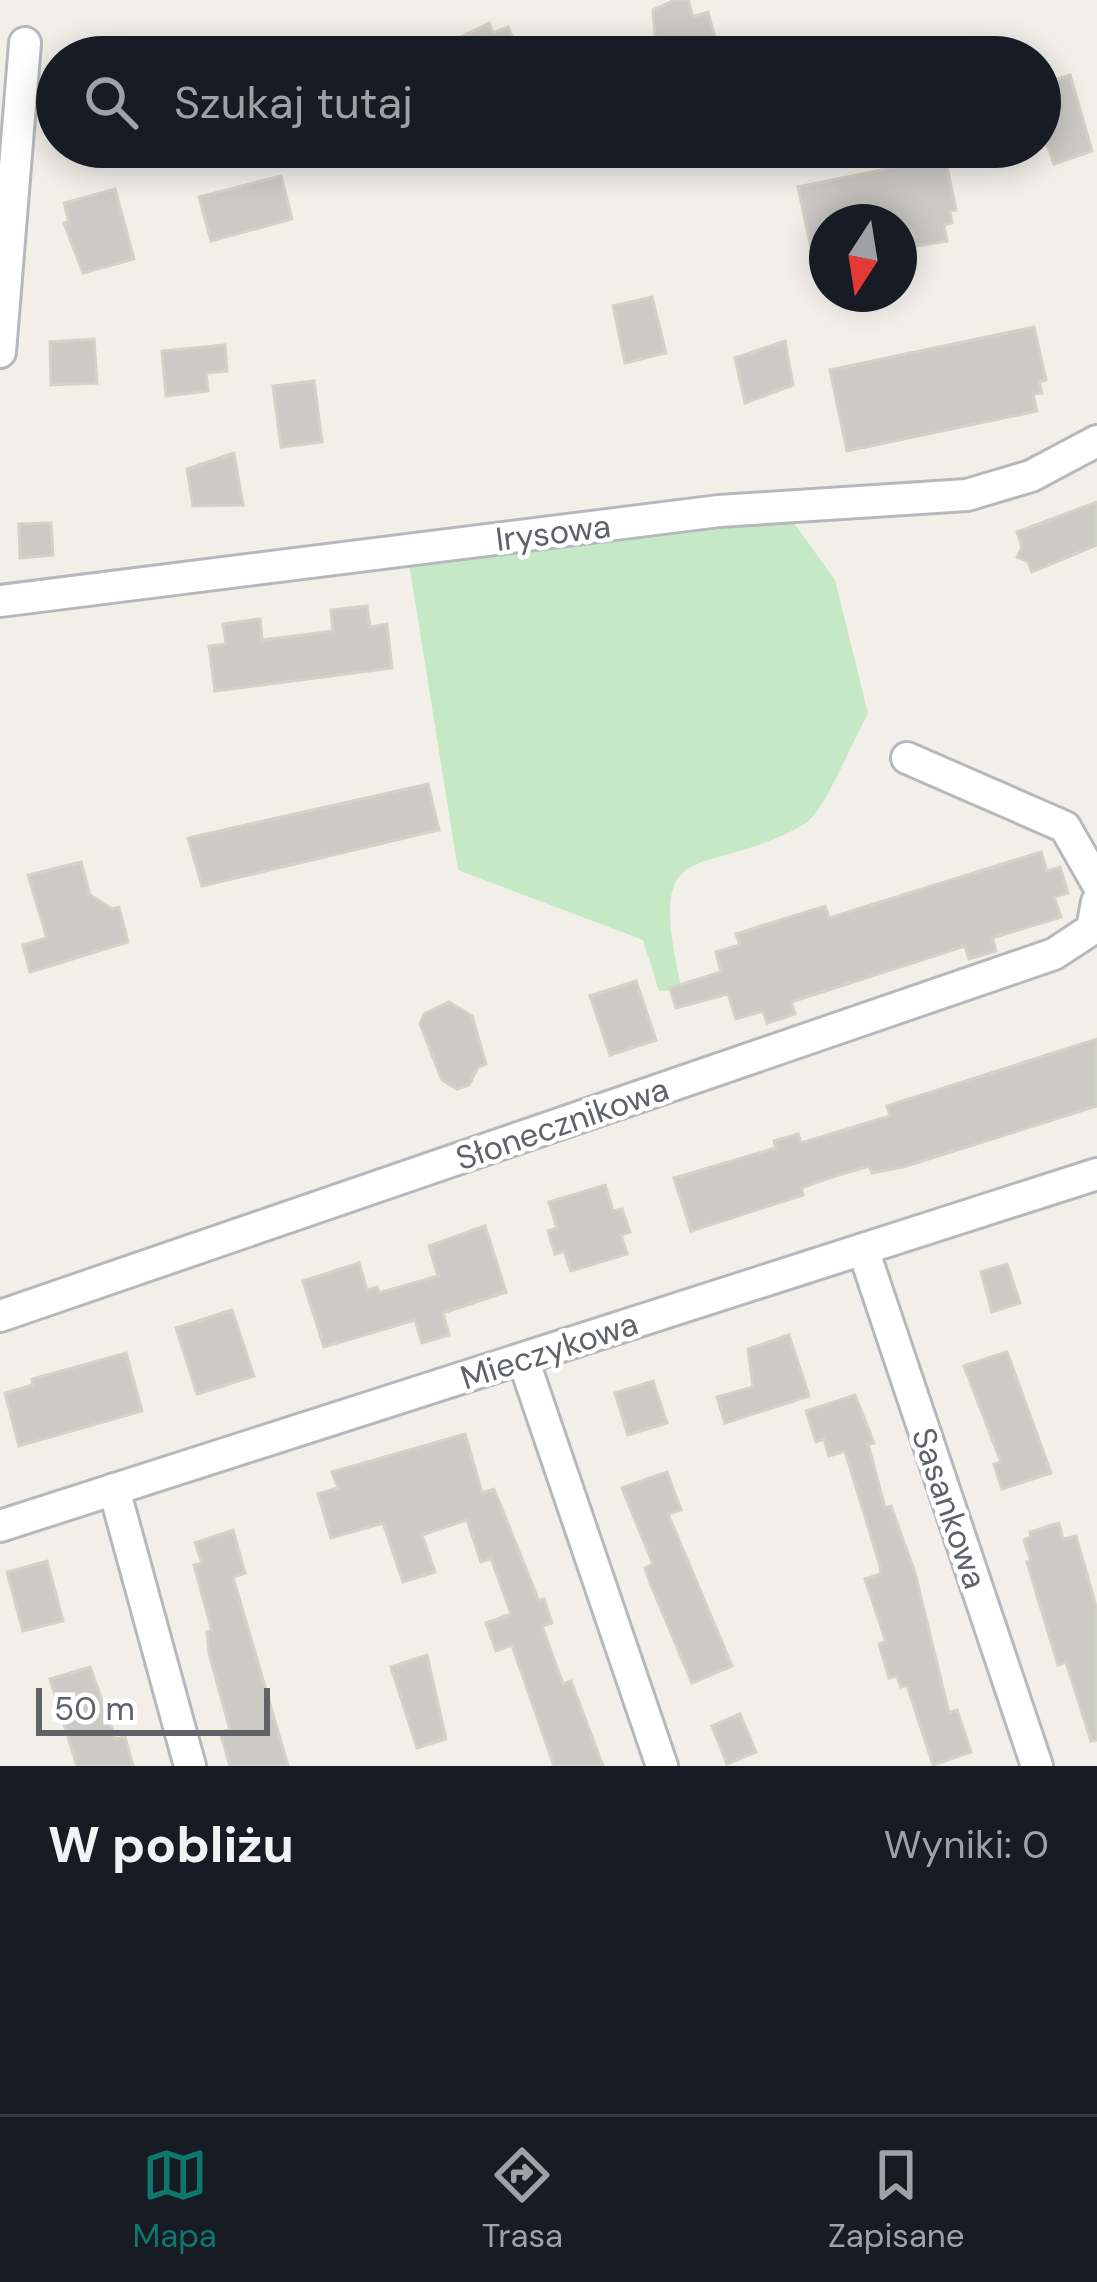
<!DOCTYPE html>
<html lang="pl">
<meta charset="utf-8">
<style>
:root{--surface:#171b24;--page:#242831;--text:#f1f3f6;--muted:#9ea1a6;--line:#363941;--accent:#0f766e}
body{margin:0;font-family:"DM Sans",sans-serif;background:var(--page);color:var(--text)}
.compass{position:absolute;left:809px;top:204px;width:108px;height:108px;border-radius:50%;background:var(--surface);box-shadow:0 6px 30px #0003;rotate:192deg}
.scale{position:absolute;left:36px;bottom:30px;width:234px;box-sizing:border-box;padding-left:12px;border:6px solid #5f6368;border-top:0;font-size:33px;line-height:42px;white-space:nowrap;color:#5f6368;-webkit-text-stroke:9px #fff;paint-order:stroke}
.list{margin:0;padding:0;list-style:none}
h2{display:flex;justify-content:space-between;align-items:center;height:156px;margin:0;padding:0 48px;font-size:51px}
h2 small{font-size:39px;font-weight:400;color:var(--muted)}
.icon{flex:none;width:66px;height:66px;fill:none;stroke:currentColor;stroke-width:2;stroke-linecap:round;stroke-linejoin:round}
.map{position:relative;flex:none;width:1097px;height:1766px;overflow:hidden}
.search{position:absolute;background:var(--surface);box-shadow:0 6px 30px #0003;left:36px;right:36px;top:36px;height:132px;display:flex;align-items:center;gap:30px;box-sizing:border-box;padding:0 42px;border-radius:66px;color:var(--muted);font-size:45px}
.sheet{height:348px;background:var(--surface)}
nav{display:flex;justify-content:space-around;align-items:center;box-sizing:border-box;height:168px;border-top:3px solid var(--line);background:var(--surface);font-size:33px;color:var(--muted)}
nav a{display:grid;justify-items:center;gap:6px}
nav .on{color:var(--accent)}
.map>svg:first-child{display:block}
.green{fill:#c5e8c5}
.building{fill:#cccac5;stroke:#d6d1c6;stroke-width:3}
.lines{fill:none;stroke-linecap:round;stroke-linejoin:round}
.street-casing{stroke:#b5b8bc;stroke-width:36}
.street{stroke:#fff;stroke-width:30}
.labels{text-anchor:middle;stroke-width:9;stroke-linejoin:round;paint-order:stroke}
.street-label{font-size:33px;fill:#5f6368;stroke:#fff}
</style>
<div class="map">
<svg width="1097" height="1766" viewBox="0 0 1097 1766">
<rect width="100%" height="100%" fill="#f1efe8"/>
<path class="green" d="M791 519 835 580 868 714C852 740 825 813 803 825 700 883 644 826 682 990L659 991 643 940 458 870 409 563 693 525Z"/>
<g class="building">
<path d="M675 0H688L693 17 708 12 716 42 701 46 704 57H657L653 10Z"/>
<path d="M489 23 493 33 508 27 521 57H442L462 48 457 39Z"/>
<path d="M1070 75 1092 151 1054 164 1047 144 1040 147V85Z"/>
<path d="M945 157 956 210 950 211 952 223 944 225 947 241 916 246 913 231 905 232 903 222H827V270L816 271 798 187Z"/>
<path d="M281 176 292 219 211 241 199 197Z"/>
<path d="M115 189 134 259 83 273 64 223 69 222 64 203Z"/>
<path d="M652 297 666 353 625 363 613 306Z"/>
<path d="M1034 327 1046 380 1039 382 1042 393 1033 394 1037 411 847 451 830 370Z"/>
<path d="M94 339 97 383 51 385 50 342Z"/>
<path d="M785 341 793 385 745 403 735 358Z"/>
<path d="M225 345 227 371 206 373 208 391 166 396 162 351Z"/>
<path d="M314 381 322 442 281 447 273 386Z"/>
<path d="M234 453 243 505 193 506 187 469Z"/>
<path d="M1097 502V545L1032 572 1028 562 1017 557 1022 547 1017 532Z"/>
<path d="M51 523 53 555 20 558 19 524Z"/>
<path d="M367 606 370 627 387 624 392 668 215 691 209 646 226 644 223 624 260 619 262 640 303 635 333 631 331 610Z"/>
<path d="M428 784 439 830 202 886 188 838Z"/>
<path d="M1041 852 1047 871 1060 867 1068 893 1054 897 1061 917 992 938 996 951 969 959 965 946 791 1002 795 1014 767 1023 763 1011 736 1019 728 994 676 1008 670 988 721 972 716 952 740 945 736 934 825 906 829 918Z"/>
<path d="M81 862 90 895 112 909 119 907 128 942 30 972 23 945 47 938 28 875Z"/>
<path d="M636 981 656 1040 610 1055 590 996Z"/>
<path d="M449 1002 472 1016 486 1064 478 1067 469 1085 457 1089 442 1080 420 1024 424 1014Z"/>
<path d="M1097 1039V1106L903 1167 872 1173 869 1166 832 1177 801 1188 803 1195 691 1231 674 1178 776 1148 774 1141 798 1134 801 1143 890 1116 887 1106Z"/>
<path d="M605 1185 613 1211 622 1209 630 1232 621 1235 627 1254 571 1271 564 1251 555 1254 548 1231 557 1228 549 1202Z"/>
<path d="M485 1226 506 1292 443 1313 449 1335 422 1343 415 1320 324 1347 303 1281 359 1263 367 1290 377 1287 379 1293 438 1276 429 1246Z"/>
<path d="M1007 1264 1020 1303 992 1312 981 1272Z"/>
<path d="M232 1310 254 1376 197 1394 176 1328Z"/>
<path d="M789 1335 809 1396 725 1423 717 1397 753 1387 748 1349Z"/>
<path d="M1007 1352 1051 1473 1002 1489 994 1464 1001 1462 964 1366Z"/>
<path d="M126 1353 142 1411 19 1446 5 1393 33 1385 32 1379Z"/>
<path d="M653 1381 667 1423 628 1435 615 1393Z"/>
<path d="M855 1395 874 1443 868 1444 885 1508 891 1506 915 1573 949 1713 957 1710 971 1752 933 1765 907 1685 901 1687 897 1676 889 1678 879 1644 886 1642 865 1579 881 1574 880 1566 845 1451 829 1456 824 1439 816 1442 806 1411Z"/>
<path d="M465 1434 482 1493 494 1489 539 1601 544 1599 552 1623 542 1626 563 1684 571 1681 603 1766H554L512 1645 496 1651 486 1623 511 1614 491 1558 481 1562 467 1520 422 1535 435 1572 403 1582 383 1523 331 1538 318 1494 338 1488 332 1472Z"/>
<path d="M667 1472 681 1510 668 1514 732 1666 692 1683 651 1585 645 1568 653 1564 622 1488Z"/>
<path d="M1059 1523 1063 1539 1076 1536 1097 1610V1740L1091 1741 1066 1662 1058 1665 1027 1562 1031 1561 1024 1540 1031 1537 1030 1532Z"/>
<path d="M233 1530 245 1573 233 1577 288 1766H230L220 1732 230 1730 209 1653 207 1632 212 1631 194 1565 202 1563 195 1543Z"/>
<path d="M47 1561 63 1621 23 1631 7 1572Z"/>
<path d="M427 1655 446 1739 417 1748 391 1667Z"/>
<path d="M90 1667 116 1739 125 1737 133 1766H77L50 1679Z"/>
<path d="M740 1714 756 1752 727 1764 712 1726Z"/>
</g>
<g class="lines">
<g class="street-casing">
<g id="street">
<path d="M0 352 25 43"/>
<path d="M0 601 719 511 967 495 1031 476 1097 441"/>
<path d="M907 758 1065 827 1097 883"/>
<path d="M863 1249 1037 1766"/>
<path d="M0 1316 1054 954 1092 929 1097 902"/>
<path d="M523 1359 662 1766"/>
<path d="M114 1489 190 1766"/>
<path d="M0 1526 1097 1174"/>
</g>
</g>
<use href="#street" class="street"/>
</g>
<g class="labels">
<g class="street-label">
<text transform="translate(553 532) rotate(-7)" y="12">Irysowa</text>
<text transform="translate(562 1123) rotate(-19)" y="12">Słonecznikowa</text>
<text transform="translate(549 1350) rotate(-18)" y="12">Mieczykowa</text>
<text transform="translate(950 1508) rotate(71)" y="12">Sasankowa</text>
</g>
</g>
</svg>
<svg class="compass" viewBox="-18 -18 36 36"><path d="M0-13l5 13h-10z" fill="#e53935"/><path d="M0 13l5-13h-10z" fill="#9ea1a6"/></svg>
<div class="scale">50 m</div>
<div class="search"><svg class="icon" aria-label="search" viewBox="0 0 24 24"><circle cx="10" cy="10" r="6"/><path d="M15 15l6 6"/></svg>Szukaj tutaj</div>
</div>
<section class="sheet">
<h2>W pobliżu<small>Wyniki: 0</small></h2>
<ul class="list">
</ul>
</section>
<nav>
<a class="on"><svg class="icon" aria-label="map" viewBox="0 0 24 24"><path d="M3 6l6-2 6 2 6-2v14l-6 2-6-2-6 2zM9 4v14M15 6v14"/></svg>Mapa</a>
<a><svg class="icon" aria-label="directions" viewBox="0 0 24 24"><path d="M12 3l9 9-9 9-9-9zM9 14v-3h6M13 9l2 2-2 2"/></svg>Trasa</a>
<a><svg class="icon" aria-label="saved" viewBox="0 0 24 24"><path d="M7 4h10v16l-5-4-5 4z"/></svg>Zapisane</a>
</nav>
